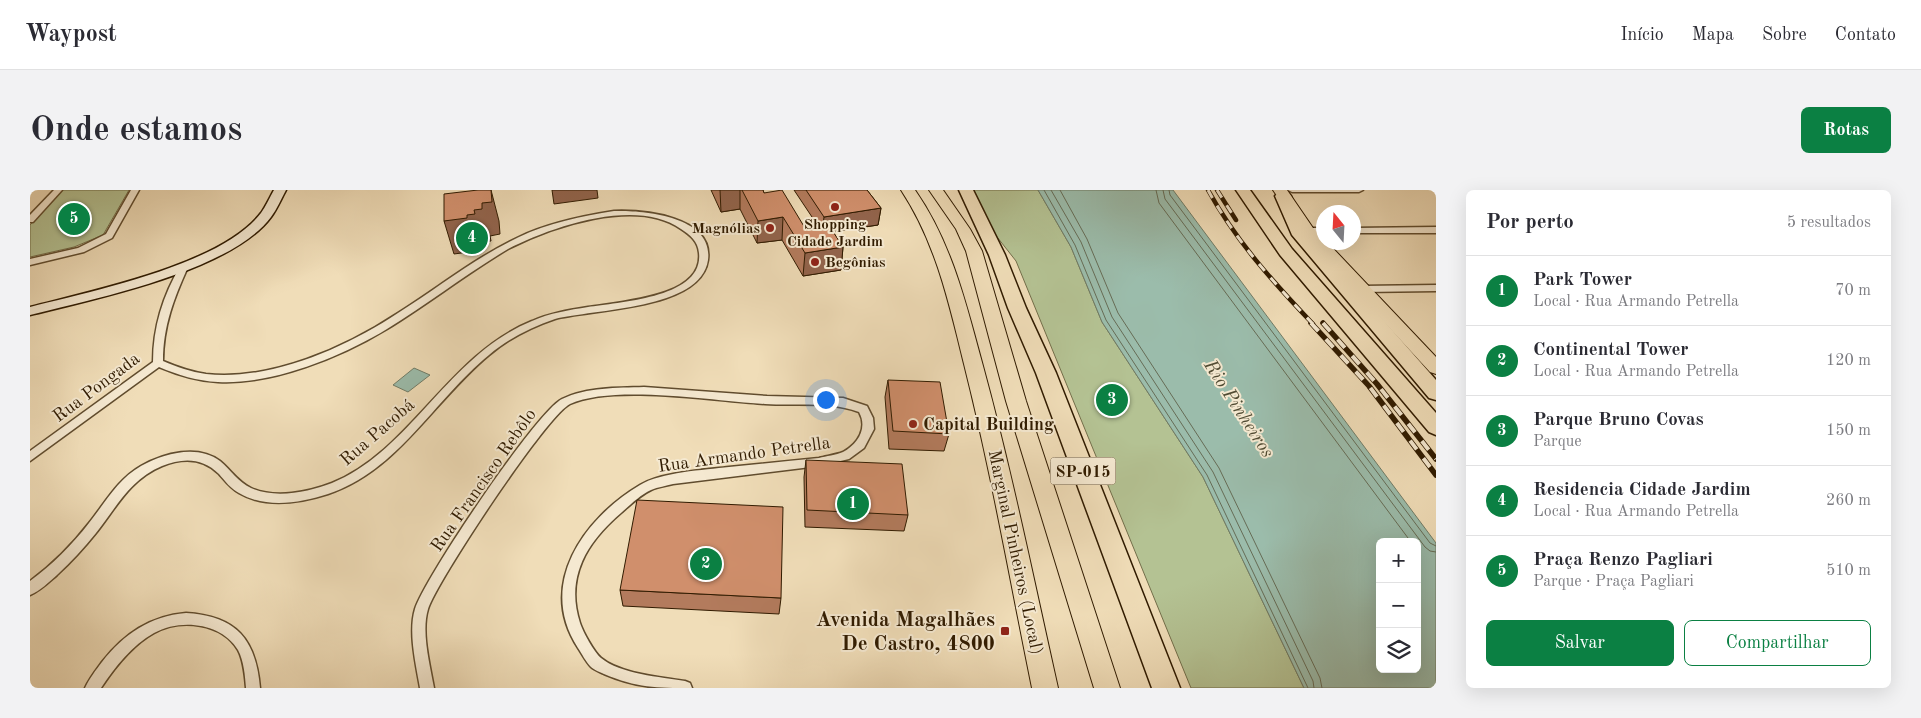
<!DOCTYPE html>
<html lang="pt">
<meta charset="utf-8">
<style>
:root{--surface:#fff;--page:#f2f2f3;--text:#2b2b33;--muted:#7c7c81;--line:#e1e1e2;--accent:#0b8043}
body{margin:0;font-family:"Old Standard TT",serif;background:var(--page);color:var(--text)}
.controls{position:absolute;right:15px;bottom:15px;display:grid;overflow:hidden;border-radius:8px;box-shadow:0 5px 20px #0002}
.controls button{width:45px;height:45px;display:grid;place-items:center;padding:0;border:0;border-bottom:1px solid var(--line);background:var(--surface);color:var(--text);font:25px sans-serif}
.compass{position:absolute;left:1286px;top:15px;width:45px;height:45px;border-radius:50%;background:var(--surface);box-shadow:0 5px 20px #0002;rotate:342deg}
.you{position:absolute;left:795px;top:209px;width:18px;height:18px;margin:-12px;border:4px solid #fff;border-radius:50%;background:#1a73e8;box-shadow:0 0 0 8px #1a73e833}
.badge{display:grid;place-items:center;width:32px;height:32px;border-radius:50%;background:var(--accent);color:#fff;font-size:16px;font-weight:700}
.pin{position:absolute;translate:-50% -50%;border:2px solid #fff;box-shadow:0 1px 5px #0006}
.list{margin:0;padding:0;list-style:none}
h2{display:flex;justify-content:space-between;align-items:center;height:65px;margin:0;padding:0 20px;font-size:21px}
h2 small{font-size:16px;font-weight:400;color:var(--muted)}
.list li{display:grid;grid-template-columns:32px 1fr auto;gap:15px;align-items:center;box-sizing:border-box;height:70px;padding:0 20px;border-top:1px solid var(--line)}
.list b{display:block;font-size:19px;white-space:nowrap}
.list p{margin:0;font-size:16px;white-space:nowrap;color:var(--muted)}
.list em{font-size:16px;font-style:normal;color:var(--muted)}
.actions{display:flex;gap:10px;padding:15px 20px}
.actions a{flex:1;padding:11px 0;border:1px solid var(--accent);border-radius:8px;text-align:center;font-size:18px;color:var(--accent)}
.actions .main{background:var(--accent);color:#fff}
.icon{flex:none;width:28px;height:28px;fill:none;stroke:currentColor;stroke-width:2;stroke-linecap:round;stroke-linejoin:round}
.map{position:relative;flex:none;width:1406px;height:498px;overflow:hidden;border-radius:8px}
header{display:flex;align-items:center;gap:30px;box-sizing:border-box;height:70px;padding:0 25px;background:var(--surface);border-bottom:1px solid var(--line)}
header strong{font-size:24px}
nav{display:flex;gap:28px;margin-inline-start:auto;font-size:18px}
.intro{display:flex;align-items:center;justify-content:space-between;box-sizing:border-box;height:120px;padding:0 30px}
h1{margin:0;font-size:35px}
.button{padding:12px 22px;border-radius:8px;background:var(--accent);color:#fff;font-size:18px;font-weight:700}
main{display:flex;gap:30px;padding:0 30px}
aside{flex:1;background:var(--surface);border-radius:8px;box-shadow:0 5px 20px #0002}
.map>svg:first-child{display:block}
.green{fill:#b4c293;stroke:#726e4a}
.water{fill:#9bbcab;stroke:#707c67;fill-rule:evenodd}
.lines{fill:none;stroke-linecap:round;stroke-linejoin:round}
.shore{stroke:#666c56;stroke-width:1}
.minor-casing{stroke:#604c2e;stroke-width:3}
.secondary-casing{stroke:#301b00;stroke-width:3}
.trunk-casing{stroke:#301b00;stroke-width:2}
.motorway-casing{stroke:#301b00;stroke-width:3}
.minor{fill:#f5e9d1;fill-rule:evenodd}
.secondary{fill:#f5e9d1;fill-rule:evenodd}
.trunk{fill:#f0ddb8;fill-rule:evenodd}
.motorway{fill:#f0ddb8;fill-rule:evenodd}
.rail-far1-casing{stroke:#301b00;stroke-width:4.5}
.rail-casing{stroke:#301b00;stroke-width:5.5}
.rail-far1{stroke:#f5e9d1;stroke-width:3;stroke-dasharray:9;stroke-linecap:butt}
.rail{stroke:#f5e9d1;stroke-width:4;stroke-dasharray:11;stroke-linecap:butt}
.wall{fill:#b37b5d;stroke:#301b00}
.shaded-wall{fill:#92644c;stroke:#301b00}
.building{fill:#d08f6c;stroke:#301b00}
.poi-dot{fill:#8f2418;stroke:#f5e9d1;stroke-width:2}
.labels{text-anchor:middle;stroke-width:4;stroke-linejoin:round;paint-order:stroke}
.far-poi-label{font-size:15px;font-weight:bold;fill:#301b00;stroke:#f5e9d1}
.shield{fill:#f5e9d1;stroke:#6b593f;stroke-width:1}
.shield-label{font-size:16px;font-weight:bold;fill:#301b00}
.street-label{font-size:18px;fill:#301b00;stroke:#f5e9d1}
.poi-label{font-size:18px;font-weight:bold;fill:#301b00;stroke:#f5e9d1;text-anchor:start}
.water-label{font-size:19px;font-style:italic;fill:#504b33;stroke:#f5e9d1}
.near-poi-label{font-size:21px;font-weight:bold;fill:#301b00;stroke:#f5e9d1;text-anchor:end}
</style>
<header>
<strong>Waypost</strong>
<nav><a>Início</a><a>Mapa</a><a>Sobre</a><a>Contato</a></nav>
</header>
<div class="intro"><h1>Onde estamos</h1><a class="button">Rotas</a></div>
<main>
<div class="map">
<svg width="1406" height="498" viewBox="0 0 1406 498">
<rect width="100%" height="100%" fill="#f0ddb8"/>
<filter id="stains"><feTurbulence type="fractalNoise" baseFrequency=".004" numOctaves="4"/><feColorMatrix values="0 0 0 0 .2 0 0 0 0 .09 0 0 0 0 .02 0 0 0 .5 -.17"/></filter>
<radialGradient id="worn" r=".72"><stop offset=".6" stop-color="#630" stop-opacity="0"/><stop offset="1" stop-color="#630" stop-opacity=".3"/></radialGradient>
<g class="green">
<path d="M32 0H99L73 45 44 57 0 67V35Z"/>
<path d="M930 0H1008L1041 57 1072 132 1173 287 1274 498H1161L986 71Z"/>
</g>
<g class="water">
<path d="M1008 0H1143L1406 353V498H1274L1173 287 1072 132 1041 57ZM1350 352H1387V479H1350Z"/>
<path d="M384 178 400 185 378 202 363 195Z"/>
</g>
<g class="lines">
<g class="shore">
<path d="M1014 0 1045 55 1076 130 1177 285 1278 498"/>
<path d="M1021 0 1051 52 1082 127 1183 282 1283 491 1284 498"/>
<path d="M1030 0 1057 49 1088 123 1189 278 1290 488 1292 498"/>
<path d="M1126 0 1129 13 1381 352"/>
<path d="M1133 0 1135 9 1395 357 1400 361 1406 362"/>
<path d="M1139 0 1140 5 1400 353 1406 356"/>
</g>
<g class="minor-casing">
<g id="minor">
<path d="M24 0H32L3 32H0V25Z"/>
<path d="M101 0H109L82 48 54 62 0 75V69L48 58 76 44Z"/>
<path d="M1258 0H1333L1329 2H1262Z"/>
<path d="M584 21C613 20 684 26 678 70 671 120 563 119 525 129 501 137 478 149 459 165 404 210 368 281 298 304 270 313 236 319 209 303 201 299 195 291 189 284 172 267 152 268 132 276 100 289 86 318 66 343 54 358 41 372 27 385 19 392 10 401 0 405V391C22 375 42 355 59 333 75 313 88 289 111 276 134 263 168 254 190 271 201 280 208 292 221 298 245 309 279 302 302 293 381 261 418 165 502 131 520 123 539 120 558 117 588 112 674 108 669 63 668 51 660 45 651 39 606 7 521 37 478 59 436 84 398 114 357 139 311 167 242 195 188 192 167 191 148 185 129 177L0 271V261L123 172C123 137 133 105 151 75L154 74 158 77C144 108 133 136 133 171 147 177 161 182 176 184 241 191 315 158 368 123 408 98 446 67 489 47 518 33 552 26 584 21Z"/>
<path d="M1406 37V43H1324V38Z"/>
<path d="M1278 38H1294V44L1275 43 1274 41Z"/>
<path d="M1406 95V101L1332 102 1327 99 1332 96Z"/>
<path d="M614 197 737 206 813 208 837 216 843 228 844 239 834 258 819 269 789 276 643 294C636 296 628 297 621 300 610 305 600 315 591 323 557 352 535 387 550 433 553 442 564 462 571 468 590 484 631 487 655 491L660 493 662 498C626 498 607 498 574 484 570 482 564 480 561 477 556 472 552 464 548 458 507 395 553 329 610 295 631 282 674 280 699 277 729 274 759 271 789 268 796 266 806 265 813 262 828 254 838 238 829 222 799 211 767 216 735 214 685 211 583 194 540 214 516 226 407 391 398 419 391 442 400 475 404 498H390C386 475 378 442 385 419 394 389 507 221 532 209 557 197 587 198 614 197Z"/>
<path d="M156 423C206 426 226 449 230 498H216C215 486 214 471 208 460 192 433 151 428 124 443 102 455 85 477 71 498H55C59 489 66 480 72 472 94 444 120 426 156 423Z"/>
</g>
</g>
<g class="secondary-casing">
<path id="secondary" d="M244 0H256C251 9 247 19 241 27 201 81 64 109 0 125V117C62 101 191 75 231 23 236 16 240 7 244 0Z"/>
</g>
<g class="trunk-casing">
<g id="trunk">
<path d="M871 0H885C922 53 936 114 953 176 982 282 1004 391 1028 498H1002C980 390 961 281 934 174 919 113 906 53 871 0Z"/>
<path d="M899 0H913L940 39 952 61 996 211 1090 498H1064L976 211 936 61 926 39Z"/>
<path d="M1243 0H1257L1283 38 1294 49V52H1297L1406 167V184L1400 182 1273 44Z"/>
</g>
</g>
<g class="motorway-casing">
<g id="motorway">
<path d="M929 0H943L975 65 996 118 1026 183 1150 498H1122L1006 183 978 118 959 65Z"/>
<path d="M1206 0H1220L1262 59 1406 223V245L1399 242 1250 65Z"/>
<path d="M1253 1 1258 3 1261 6 1275 41 1406 190V210L1399 208 1262 45 1245 6 1248 3Z"/>
</g>
</g>
<use href="#minor" class="minor"/>
<use href="#secondary" class="secondary"/>
<use href="#trunk" class="trunk"/>
<use href="#motorway" class="motorway"/>
<g class="rail-far1-casing">
<g id="rail-far1">
<path d="M1178 0C1206 51 1243 92 1283 134"/>
<path d="M1187 0 1206 30"/>
</g>
</g>
<g class="rail-casing">
<g id="rail">
<path d="M1281 133 1339 196 1406 285"/>
<path d="M1293 133 1347 194 1406 269"/>
</g>
</g>
<use href="#rail-far1" class="rail-far1"/>
<use href="#rail" class="rail"/>
</g>
<g class="wall">
<path d="M681 0H733L734 3 775 38 788 36 764 0H837L851 18 848 35 803 42 813 57 811 80 773 86 752 50 727 53 710 19 691 22Z"/>
<path d="M858 190 919 244 914 261 859 259 855 207Z"/>
<path d="M776 270 878 325 874 341 775 337 774 287Z"/>
<path d="M590 400 751 408 749 424 593 416Z"/>
</g>
<g class="shaded-wall">
<path d="M461 0 469 31 470 44 460 46 461 51 453 52V56L446 57V61L424 64 414 31 437 25 452 13Z"/>
<path d="M522 0H567L568 8 524 14Z"/>
<path d="M690 0H710V19L691 22Z"/>
<path d="M851 18 848 35 792 43 794 27Z"/>
<path d="M753 27 752 50 727 53 728 31Z"/>
<path d="M813 57 811 80 773 86 775 63Z"/>
</g>
<g class="building">
<path d="M448 0H461L462 12 452 13V19L444 20 445 24 437 25V28L414 31V4Z"/>
<path d="M712 0H733L734 3 752 0 775 38 798 34 813 57 775 63 753 27 728 31Z"/>
<path d="M776 0H837L851 18 794 27Z"/>
<path d="M858 190 910 192 919 244 863 241Z"/>
<path d="M776 270 872 274 878 325 777 320Z"/>
<path d="M607 310 753 317 751 408 590 400Z"/>
</g>
<g class="poi-dot">
<circle cx="805" cy="17" r="5"/>
<circle cx="740" cy="38" r="5"/>
<circle cx="785" cy="72" r="5"/>
<circle cx="883" cy="234" r="5"/>
<rect x="970" y="436" width="10" height="10" rx="2.5"/>
</g>
<g class="labels">
<g class="far-poi-label">
<text x="805" y="39">Shopping<tspan x="805" dy="17">Cidade Jardim</tspan></text>
<text x="730" y="43" text-anchor="end">Magnólias</text>
<text x="795" y="77" text-anchor="start">Begônias</text>
</g>
<rect class="shield" x="1020.5" y="267.5" width="65" height="27" rx="4"/>
<g class="shield-label">
<text x="1053" y="287">SP-015</text>
</g>
<g class="street-label">
<text transform="translate(66 197) rotate(-37)" y="6">Rua Pongada</text>
<text transform="translate(347 242) rotate(-41)" y="6">Rua Pacobá</text>
<text transform="translate(714 264) rotate(-8)" y="6">Rua Armando Petrella</text>
<text transform="translate(453 290) rotate(-55)" y="6">Rua Francisco Rebôlo</text>
<text transform="translate(986 362) rotate(78)" y="6">Marginal Pinheiros (Local)</text>
</g>
<g class="poi-label">
<text x="893" y="240">Capital Building</text>
</g>
<g class="water-label">
<text transform="translate(1210 218) rotate(57)" y="7">Rio Pinheiros</text>
</g>
<g class="near-poi-label">
<text x="965" y="436">Avenida Magalhães<tspan x="965" dy="24">De Castro, 4800</tspan></text>
</g>
</g>
<rect width="100%" height="100%" filter="url(#stains)"/>
<rect width="100%" height="100%" fill="url(#worn)"/>
</svg>
<div class="controls">
<button>+</button>
<button>−</button>
<button><svg class="icon" aria-label="layers" viewBox="0 0 24 24"><path d="M12 4l9 5-9 5-9-5zM3 14l9 5 9-5"/></svg></button>
</div>
<svg class="compass" viewBox="-18 -18 36 36"><path d="M0-13l5 13h-10z" fill="#e53935"/><path d="M0 13l5-13h-10z" fill="#7c7c81"/></svg>
<div class="you"></div>
<div class="pin badge" style="left:823px;top:314px">1</div>
<div class="pin badge" style="left:676px;top:374px">2</div>
<div class="pin badge" style="left:1082px;top:210px">3</div>
<div class="pin badge" style="left:442px;top:48px">4</div>
<div class="pin badge" style="left:44px;top:29px">5</div>
</div>
<aside>
<h2>Por perto<small>5 resultados</small></h2>
<ul class="list">
<li><span class="badge">1</span><div><b>Park Tower</b><p>Local · Rua Armando Petrella</p></div><em>70 m</em></li>
<li><span class="badge">2</span><div><b>Continental Tower</b><p>Local · Rua Armando Petrella</p></div><em>120 m</em></li>
<li><span class="badge">3</span><div><b>Parque Bruno Covas</b><p>Parque</p></div><em>150 m</em></li>
<li><span class="badge">4</span><div><b>Residencia Cidade Jardim</b><p>Local · Rua Armando Petrella</p></div><em>260 m</em></li>
<li><span class="badge">5</span><div><b>Praça Renzo Pagliari</b><p>Parque · Praça Pagliari</p></div><em>510 m</em></li>
</ul>
<div class="actions"><a class="main">Salvar</a><a>Compartilhar</a></div>
</aside>
</main>
